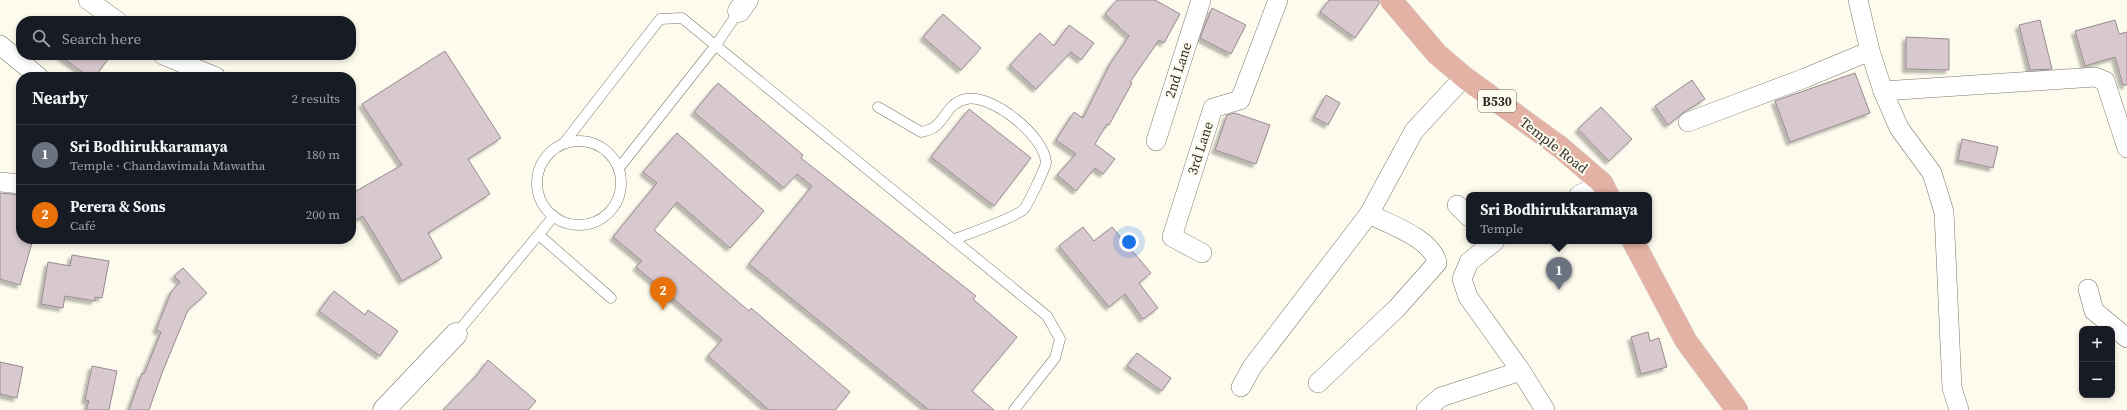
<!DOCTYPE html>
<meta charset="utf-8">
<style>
:root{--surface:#171b24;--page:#242831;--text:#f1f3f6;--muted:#9ea1a6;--line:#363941;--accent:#7c3aed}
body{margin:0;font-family:"Source Serif 4",serif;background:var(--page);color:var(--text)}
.controls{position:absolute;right:12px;bottom:12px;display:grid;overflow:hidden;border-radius:8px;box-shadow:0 2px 6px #0003}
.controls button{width:36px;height:36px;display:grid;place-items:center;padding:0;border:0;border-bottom:1px solid var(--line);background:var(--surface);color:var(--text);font:20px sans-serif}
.you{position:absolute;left:1129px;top:242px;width:14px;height:14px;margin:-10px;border:3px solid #fff;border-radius:50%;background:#1a73e8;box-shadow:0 0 0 6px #1a73e833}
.badge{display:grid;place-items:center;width:26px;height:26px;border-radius:50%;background:var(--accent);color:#fff;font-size:13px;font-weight:700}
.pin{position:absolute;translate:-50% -33px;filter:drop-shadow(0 1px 2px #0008)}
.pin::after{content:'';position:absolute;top:21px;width:14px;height:12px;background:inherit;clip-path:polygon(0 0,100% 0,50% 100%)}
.popup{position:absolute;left:1466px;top:192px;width:186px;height:52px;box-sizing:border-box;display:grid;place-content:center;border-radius:8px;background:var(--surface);filter:drop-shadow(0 1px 3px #0005);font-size:13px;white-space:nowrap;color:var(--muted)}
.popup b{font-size:15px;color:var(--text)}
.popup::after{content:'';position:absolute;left:50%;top:100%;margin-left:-8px;border:8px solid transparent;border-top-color:var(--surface)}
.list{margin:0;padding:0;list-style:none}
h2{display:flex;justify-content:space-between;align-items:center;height:52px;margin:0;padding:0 16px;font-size:17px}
h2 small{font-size:13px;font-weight:400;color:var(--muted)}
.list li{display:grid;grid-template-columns:26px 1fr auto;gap:12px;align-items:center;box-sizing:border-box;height:60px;padding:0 16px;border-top:1px solid var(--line)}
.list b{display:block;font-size:15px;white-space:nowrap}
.list p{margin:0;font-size:13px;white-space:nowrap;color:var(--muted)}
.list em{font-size:13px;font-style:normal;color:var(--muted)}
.icon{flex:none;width:22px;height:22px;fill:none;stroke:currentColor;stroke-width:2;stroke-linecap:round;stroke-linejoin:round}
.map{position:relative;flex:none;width:2127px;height:410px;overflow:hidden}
.search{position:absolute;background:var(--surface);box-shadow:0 2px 6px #0003;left:16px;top:16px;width:340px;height:44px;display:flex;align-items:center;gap:10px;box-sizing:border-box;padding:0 14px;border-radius:16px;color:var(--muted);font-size:15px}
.panel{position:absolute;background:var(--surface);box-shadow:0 2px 6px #0003;left:16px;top:72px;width:340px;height:172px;border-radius:16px}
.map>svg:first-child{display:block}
.building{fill:#d8c9cf;stroke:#988a90;filter:url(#shadow)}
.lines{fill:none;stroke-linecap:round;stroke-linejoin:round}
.service-casing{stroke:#7a786b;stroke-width:11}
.minor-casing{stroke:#7a786b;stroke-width:20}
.tertiary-casing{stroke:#7a786b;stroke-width:23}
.secondary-casing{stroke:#7a786b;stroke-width:23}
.primary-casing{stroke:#dadad9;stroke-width:23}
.service{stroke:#fff;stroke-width:10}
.minor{stroke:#fff;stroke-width:19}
.tertiary{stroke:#fff;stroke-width:22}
.secondary{stroke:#fff;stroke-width:22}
.primary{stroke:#e3b2a4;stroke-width:22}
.labels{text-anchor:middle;stroke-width:4;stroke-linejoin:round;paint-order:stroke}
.shield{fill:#fdfbed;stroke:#6e6c64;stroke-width:1}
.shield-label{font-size:13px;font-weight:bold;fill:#302f2a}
.street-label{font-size:14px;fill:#302f2a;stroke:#fdfbed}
</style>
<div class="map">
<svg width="2127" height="410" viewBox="0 0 2127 410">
<defs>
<filter id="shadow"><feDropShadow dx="-3.5" dy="3.5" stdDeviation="1" flood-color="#0004"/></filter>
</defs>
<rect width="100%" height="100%" fill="#fdfbed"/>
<g class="building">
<path d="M1117 0H1155L1180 14 1164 43 1159 40 1130 82 1132 83 1109 125 1107 124 1095 144 1115 159 1103 174 1095 168 1076 191 1057 175 1076 154 1056 140 1074 112 1083 118 1110 64 1129 36 1105 14Z"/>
<path d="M1329 0H1379V4L1355 38 1320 12Z"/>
<path d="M1212 8 1246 25 1231 54 1200 38Z"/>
<path d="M943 14 981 48 961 70 923 37Z"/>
<path d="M2040 20 2052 69 2030 70 2019 25Z"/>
<path d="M2115 20 2119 34 2127 32V85H2123L2115 57 2085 66 2075 31Z"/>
<path d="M1069 25 1094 43 1081 60 1071 52 1036 89 1010 65 1040 33 1054 46Z"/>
<path d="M1906 37 1949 39V70L1906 69Z"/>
<path d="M445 51 501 138 468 159 490 194 428 233 442 258 402 281 363 216 351 223V194L402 165 362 104Z"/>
<path d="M59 55H111L95 77H89Z"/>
<path d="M1855 73 1870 113 1790 142 1775 101Z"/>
<path d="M1692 80 1705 99 1684 112 1668 125 1655 106Z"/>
<path d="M718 83 803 155 801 158 976 296 973 299 1017 337 972 391 994 410H929L749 264 812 186 797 174 784 188 694 112Z"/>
<path d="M1326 95 1340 103 1328 125 1314 117Z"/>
<path d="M1601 107 1632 139 1609 161 1578 129Z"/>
<path d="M969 109 1031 158 994 206 931 157Z"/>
<path d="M1235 113 1270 125 1256 164 1215 150 1227 115Z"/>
<path d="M677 133 764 211 730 248 677 202 654 230 749 311 751 308 850 392 835 410H769L708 356 722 340 636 267 642 261 613 237 657 183 643 172Z"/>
<path d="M1962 139 1998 147 1993 168 1958 160Z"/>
<path d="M0 193 21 195V239H33L20 285 0 279Z"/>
<path d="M1083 227 1094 241 1112 227 1151 273 1139 283 1158 308 1143 319 1125 294 1109 307 1059 246Z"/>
<path d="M72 255 109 261 102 298 95 297V301L65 296 63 308 41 304 48 262 70 266Z"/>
<path d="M183 268 207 293 188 310 162 373 149 410H129L142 373 144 374 161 332 156 330 171 292 180 282 174 276Z"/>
<path d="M334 291 365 315 368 310 398 331 380 356 319 311Z"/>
<path d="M1648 332 1650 341 1659 338 1667 367 1641 374 1631 337Z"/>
<path d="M1137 353 1171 378 1162 391 1127 366Z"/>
<path d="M488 360 536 401 528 410H443L477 375Z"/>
<path d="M0 362 23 367 17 398 0 394Z"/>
<path d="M92 366 117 371 109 410H86L89 401 85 400Z"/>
</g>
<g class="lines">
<g class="service-casing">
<g id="service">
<path d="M878 107 921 132C925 131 930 130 933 128 946 120 947 103 966 99 993 94 1044 136 1046 162 1046 167 1028 204 1024 209 1017 217 968 234 955 239"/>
<circle cx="579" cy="183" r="42"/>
<path d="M564 143 660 19 682 18 1047 316 1060 339 1055 358 1014 410"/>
<path d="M619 168 716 45 739 11"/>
<path d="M539 235 611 298"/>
<path d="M456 334 554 216"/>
</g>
</g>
<g class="minor-casing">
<g id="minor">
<path d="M88 0 117 21"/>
<path d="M1858 0 1870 51 1883 91 1899 128 1932 173 1944 212 1952 388 1959 410"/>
<path d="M0 45 39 77"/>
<path d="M163 55 216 77"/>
<path d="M1883 91 2095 77 2105 81 2127 148"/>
<path d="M1688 122 1805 78 1870 51"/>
<path d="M1156 141 1201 0"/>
<path d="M0 182 21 184"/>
<path d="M1579 195 1602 183"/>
<path d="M1457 205 1469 217"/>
<path d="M1495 241 1469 262 1462 279 1468 297 1521 371 1545 410"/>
<path d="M1202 253 1172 237 1213 108 1240 100 1278 0"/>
<path d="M2088 289 2094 311 2127 338"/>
<path d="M1318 383 1397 308 1437 263C1433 239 1389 224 1369 214"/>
<path d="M1241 387 1252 367 1369 214 1414 131 1464 77"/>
<path d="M1426 410 1441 397 1521 371"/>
</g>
</g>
<g class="tertiary-casing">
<path id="tertiary" d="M739 11 747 0"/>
</g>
<g class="secondary-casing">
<path id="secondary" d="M384 410 456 334"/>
</g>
<g class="primary-casing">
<g id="primary">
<path d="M1391 0 1437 54 1464 77 1560 147 1602 183 1608 195"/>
<path d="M1633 241 1686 341 1737 410"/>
</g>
</g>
<use href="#service" class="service"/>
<use href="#minor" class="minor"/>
<use href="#tertiary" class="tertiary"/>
<use href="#secondary" class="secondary"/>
<use href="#primary" class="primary"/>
</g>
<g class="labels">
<rect class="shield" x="1478" y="90" width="38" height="22" rx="3"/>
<g class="shield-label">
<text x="1497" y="106">B530</text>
</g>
<g class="street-label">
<text transform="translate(1178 70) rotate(-72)" y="5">2nd Lane</text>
<text transform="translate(1554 145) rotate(38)" y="5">Temple Road</text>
<text transform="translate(1200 148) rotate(-72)" y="5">3rd Lane</text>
</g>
</g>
</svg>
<div class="controls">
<button>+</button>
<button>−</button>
</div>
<div class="you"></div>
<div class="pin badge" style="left:1559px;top:290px;background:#6b7280">1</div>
<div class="popup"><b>Sri Bodhirukkaramaya</b>Temple</div>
<div class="pin badge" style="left:663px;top:310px;background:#e8710a">2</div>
<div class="search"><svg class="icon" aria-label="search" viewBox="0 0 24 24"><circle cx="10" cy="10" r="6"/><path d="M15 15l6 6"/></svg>Search here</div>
<section class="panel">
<h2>Nearby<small>2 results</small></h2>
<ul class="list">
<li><span class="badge" style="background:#6b7280">1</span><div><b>Sri Bodhirukkaramaya</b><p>Temple · Chandawimala Mawatha</p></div><em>180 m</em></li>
<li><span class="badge" style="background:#e8710a">2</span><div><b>Perera &amp; Sons</b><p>Café</p></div><em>200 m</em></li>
</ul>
</section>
</div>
